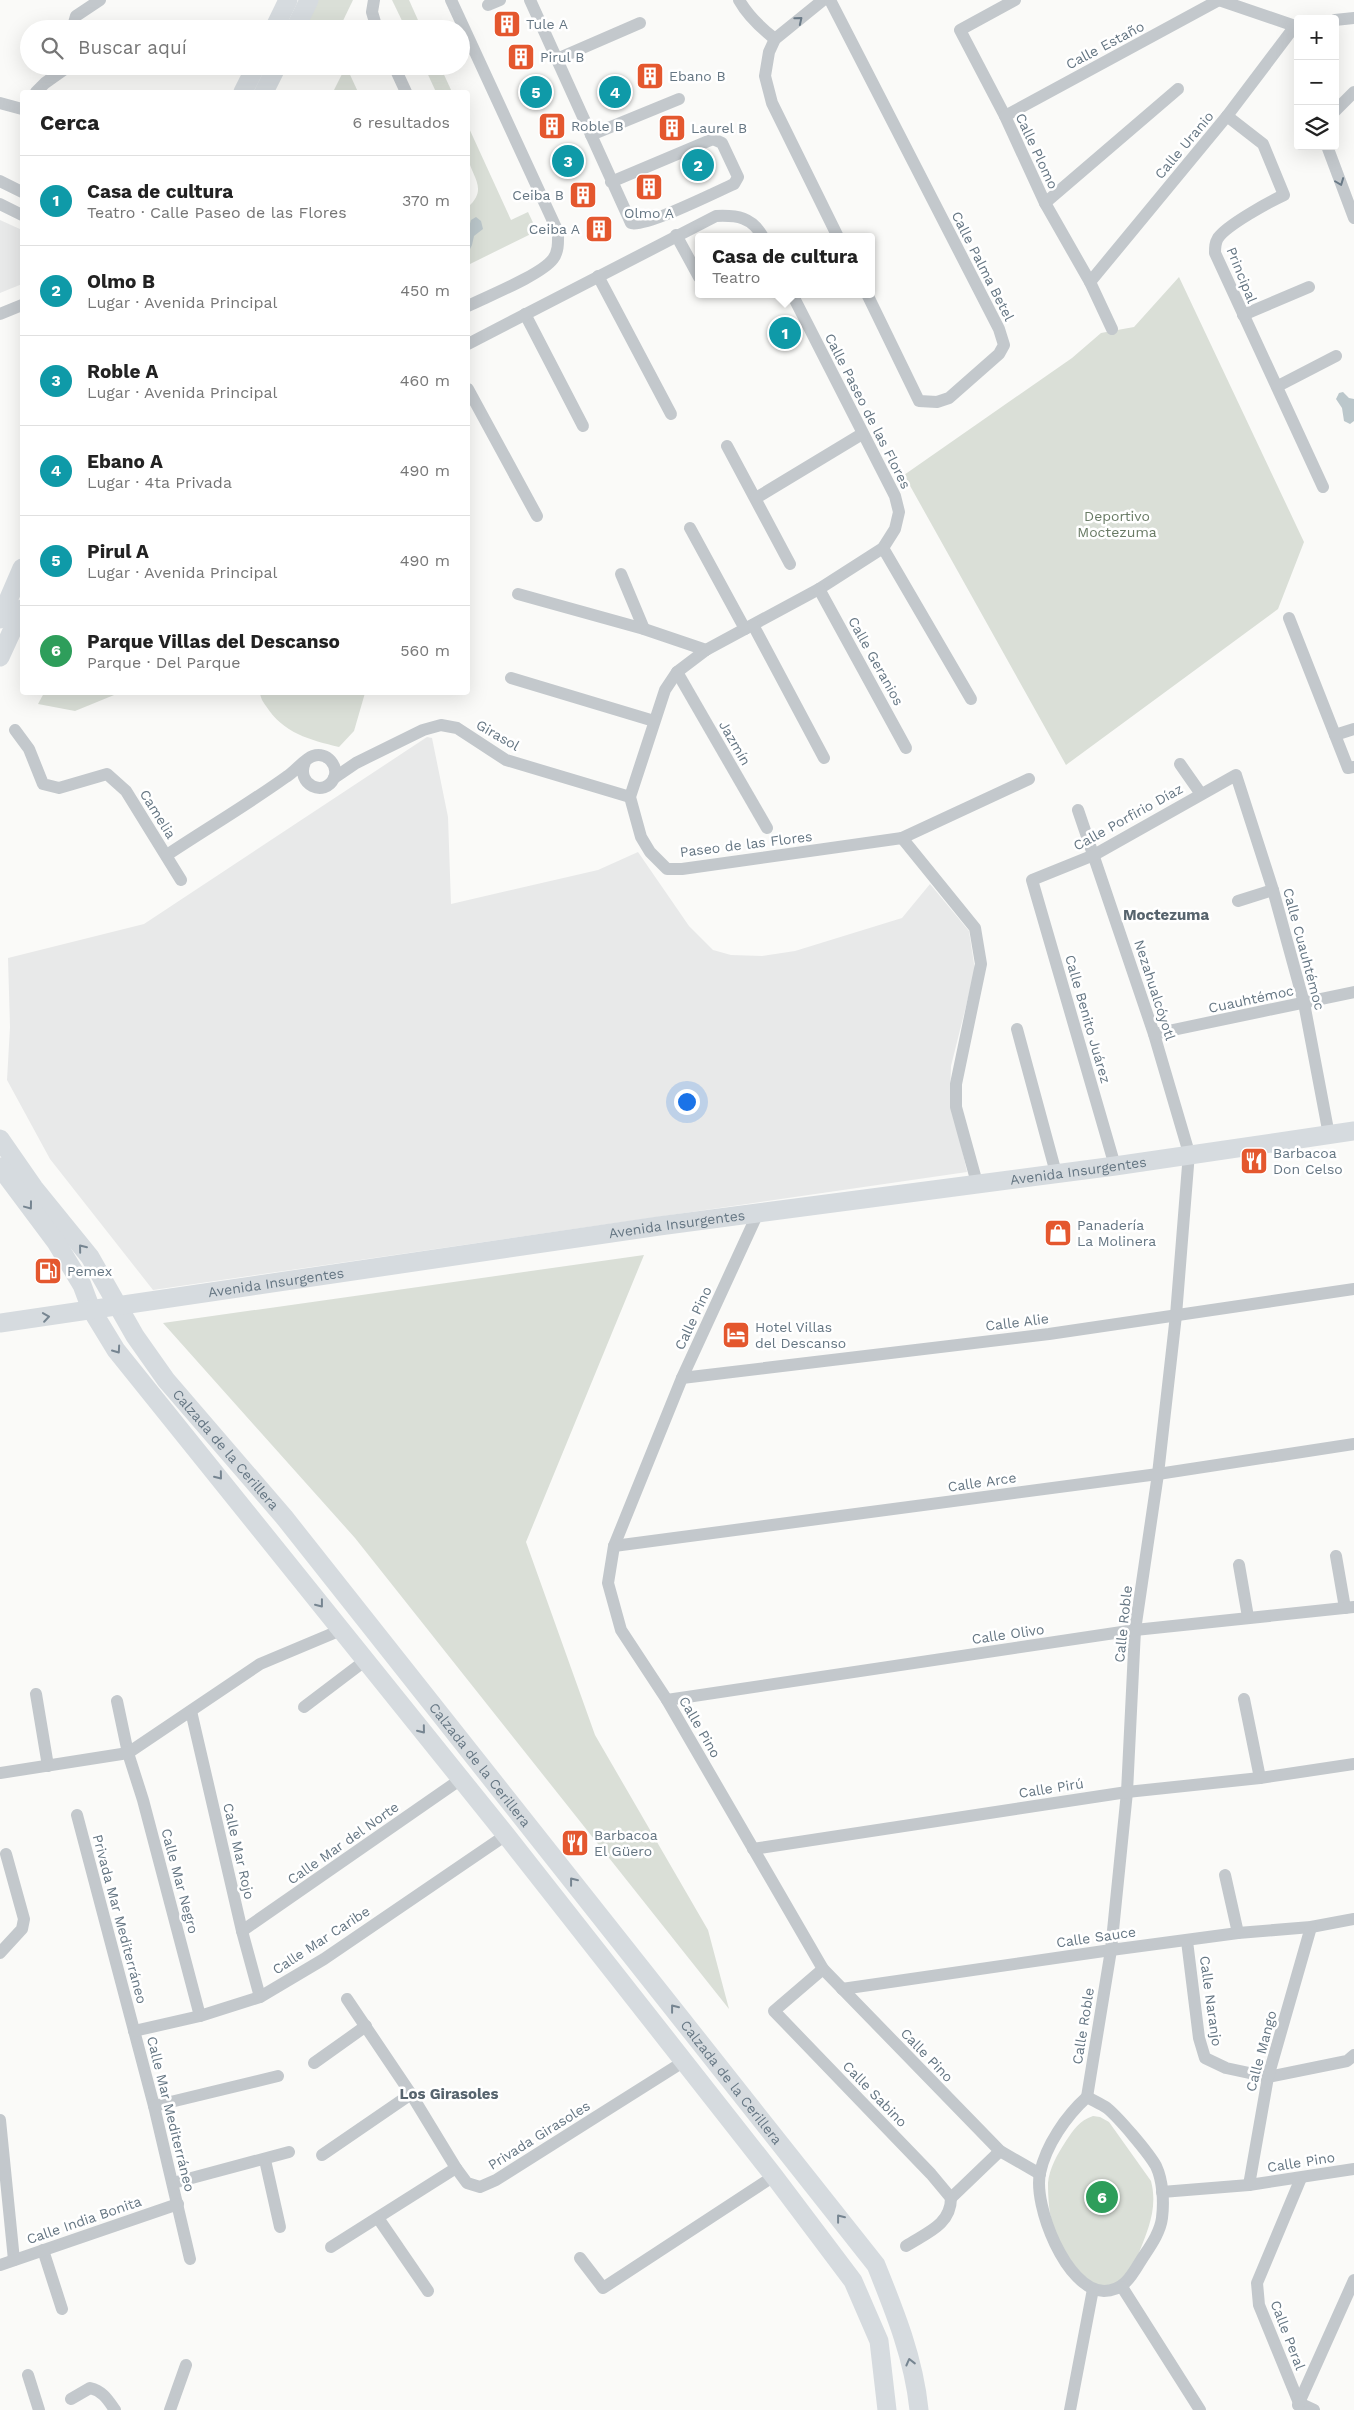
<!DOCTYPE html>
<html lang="es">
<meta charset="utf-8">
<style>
:root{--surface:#fff;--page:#f6f6f6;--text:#222;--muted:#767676;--line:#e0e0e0;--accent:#0b8043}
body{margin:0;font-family:"Work Sans",sans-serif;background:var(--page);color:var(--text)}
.controls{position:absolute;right:15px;top:15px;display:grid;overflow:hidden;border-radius:5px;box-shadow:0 5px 20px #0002}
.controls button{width:45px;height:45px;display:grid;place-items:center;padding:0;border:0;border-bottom:1px solid var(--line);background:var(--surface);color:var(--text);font:25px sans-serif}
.you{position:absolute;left:686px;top:1101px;width:18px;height:18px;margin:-12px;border:4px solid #fff;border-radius:50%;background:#1a73e8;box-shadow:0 0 0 8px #1a73e833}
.badge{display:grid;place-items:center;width:32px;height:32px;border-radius:50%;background:var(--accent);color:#fff;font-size:16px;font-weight:700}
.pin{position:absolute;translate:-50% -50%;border:2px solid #fff;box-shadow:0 1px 5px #0006}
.popup{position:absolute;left:695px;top:233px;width:180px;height:65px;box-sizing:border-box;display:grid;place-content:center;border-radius:5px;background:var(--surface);filter:drop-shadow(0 1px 4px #0005);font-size:16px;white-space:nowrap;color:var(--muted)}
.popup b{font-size:19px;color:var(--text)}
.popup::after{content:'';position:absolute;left:50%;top:100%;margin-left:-10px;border:10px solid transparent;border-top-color:var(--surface)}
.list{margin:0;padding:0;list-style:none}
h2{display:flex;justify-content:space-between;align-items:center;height:65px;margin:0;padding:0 20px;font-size:21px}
h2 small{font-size:16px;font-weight:400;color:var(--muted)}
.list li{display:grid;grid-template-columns:32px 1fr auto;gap:15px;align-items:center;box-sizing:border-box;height:90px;padding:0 20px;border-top:1px solid var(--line)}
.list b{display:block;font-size:19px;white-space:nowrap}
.list p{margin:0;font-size:16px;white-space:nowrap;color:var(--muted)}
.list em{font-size:16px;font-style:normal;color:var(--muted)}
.icon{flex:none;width:28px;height:28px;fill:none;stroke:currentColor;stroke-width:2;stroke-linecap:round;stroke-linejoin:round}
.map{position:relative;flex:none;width:1354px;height:2410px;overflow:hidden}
.search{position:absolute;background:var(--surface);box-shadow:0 5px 20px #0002;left:20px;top:20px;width:450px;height:55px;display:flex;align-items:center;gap:12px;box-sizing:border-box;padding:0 18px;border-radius:28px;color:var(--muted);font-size:19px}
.panel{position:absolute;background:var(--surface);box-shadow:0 5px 20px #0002;left:20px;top:90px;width:450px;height:605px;border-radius:5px}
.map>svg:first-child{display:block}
.built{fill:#e8e9e9}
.green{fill:#dadfd7}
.water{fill:#bbc7cb}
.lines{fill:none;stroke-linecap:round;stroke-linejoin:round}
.street{stroke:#c3c8cc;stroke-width:12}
.secondary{stroke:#d6dbdf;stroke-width:19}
.oneway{stroke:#6a7a87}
.oneway2{stroke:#768591}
.labels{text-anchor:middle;stroke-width:5;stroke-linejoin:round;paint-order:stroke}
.poi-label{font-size:14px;fill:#657683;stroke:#fff;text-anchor:start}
.street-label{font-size:14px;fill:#657683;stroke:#fff}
.park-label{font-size:14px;fill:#687a64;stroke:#fff}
.neighbourhood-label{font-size:15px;font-weight:bold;fill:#57646e;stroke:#fff}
</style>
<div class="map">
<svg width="1354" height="2410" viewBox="0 0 1354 2410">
<rect width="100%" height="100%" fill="#fafaf8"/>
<g class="built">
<path d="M0 220 22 230V284L0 293Z"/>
<path d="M427 737 432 738 448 817 451 904 598 870 638 852 689 926 713 950 731 955 762 956 795 951 902 918 930 884 969 931 975 970 951 1066 950 1095 967 1172 153 1290 50 1159 7 1080 10 1027 8 958 144 924Z"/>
</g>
<g class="green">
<path d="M315 0H353L339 29H302Z"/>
<path d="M392 0H409L422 29H406Z"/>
<path d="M346 66 358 92H333Z"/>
<path d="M424 66H440L452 92H436Z"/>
<path d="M468 126 511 220 528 212 537 231 468 265V207C489 188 471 177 468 157 466 148 468 136 468 126Z"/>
<path d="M1179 277 1304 542 1278 609 1066 765 904 475 1072 358 1101 333 1134 327Z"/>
<path d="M260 692H365V693L354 731 339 747C310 740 283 733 266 706 263 702 260 697 260 692Z"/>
<path d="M44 693H119L75 711 38 704Z"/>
<path d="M644 1255 526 1542 595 1735 708 1930 729 2009 355 1538 163 1323Z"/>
<path d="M1093 2116 1100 2117 1109 2122 1151 2181C1158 2208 1148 2230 1138 2255 1135 2261 1133 2271 1129 2276 1097 2311 1064 2254 1054 2229 1049 2216 1048 2197 1048 2183 1049 2169 1058 2153 1066 2141 1074 2129 1079 2121 1093 2116Z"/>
</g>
<g class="water">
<path d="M476 217 481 221 483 229 474 236 472 245 468 253V231L471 220Z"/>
<path d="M1343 392 1349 398 1354 399V421L1350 424 1344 421 1342 408 1336 399 1339 393Z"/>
</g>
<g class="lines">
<g class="street">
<path d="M374 0 372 12 377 29"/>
<path d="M451 0 558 232C558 241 559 251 553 259 541 275 488 296 468 306"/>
<path d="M530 0 631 223C642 229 718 191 734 184L738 177 722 143 713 139 611 182"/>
<path d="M739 0C748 16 761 28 775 39"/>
<path d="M823 0 775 39 769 52 765 76 772 103 838 237"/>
<path d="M830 0 999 329 1004 345 999 354 949 398 937 402 919 401 867 294"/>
<path d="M1015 0 960 30 1005 116 1045 203 1090 282 1112 329"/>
<path d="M1219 0 1295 26"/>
<path d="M488 5 500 0"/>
<path d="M1335 20 1354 18"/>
<path d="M76 29 74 23 76 16 100 0"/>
<path d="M557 59 640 23"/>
<path d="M394 66 406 92"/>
<path d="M36 92 45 83 69 66"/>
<path d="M0 103 22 109"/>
<path d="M1335 111 1354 92"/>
<path d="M1005 116 1219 0"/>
<path d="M1227 116 1263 144 1284 195C1269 202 1227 225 1218 238 1215 243 1215 247 1215 253L1323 487"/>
<path d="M591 135 679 99"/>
<path d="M1327 146 1354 218"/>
<path d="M0 181 22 192"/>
<path d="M1045 203 1178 89"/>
<path d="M0 204 22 215"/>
<path d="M676 235 699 277"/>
<path d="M598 276 671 414"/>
<path d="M1090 282 1227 116 1295 26 1298 25"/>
<path d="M792 294 895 496 899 512 895 529 883 548 819 589 706 650 677 672 665 690 630 797 641 837 650 852 667 869H682L902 838 1029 779"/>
<path d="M0 314 22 305"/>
<path d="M525 314 583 426"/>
<path d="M1243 315 1309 287"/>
<path d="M468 344 716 216C737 215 752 217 763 237"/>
<path d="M1278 386 1336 356"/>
<path d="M468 389 537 516"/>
<path d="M727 446 790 564"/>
<path d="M756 498 862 434"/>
<path d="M690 528 745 629"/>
<path d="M883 548 971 699"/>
<path d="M621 574 644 629"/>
<path d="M819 589 906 748"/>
<path d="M518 594 644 629 706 650"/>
<path d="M1289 618 1348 768 1354 767"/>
<path d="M753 625 824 758"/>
<path d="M677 672 767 828"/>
<path d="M511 678 654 721"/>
<path d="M15 730 29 749 43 784 59 788 107 774 126 791 181 880"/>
<path d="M1335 735 1354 729"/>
<path d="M1180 764 1201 794"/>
<path d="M334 778 356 763 423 730 441 725 457 728 506 760 630 797"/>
<path d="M1078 810 1154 1034 1189 1153 1176 1315 1158 1474 1135 1630 1127 1792 1111 1950 1087 2097"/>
<path d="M902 838 975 928 981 964 956 1084V1107L977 1183"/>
<path d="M167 855C206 829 247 805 286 777 295 772 304 759 313 756 327 751 339 766 334 778 325 798 295 785 305 762"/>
<path d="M1238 901 1273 890"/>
<path d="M1017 1029 1056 1173"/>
<path d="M1154 1034 1354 992"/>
<path d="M1115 1166 1032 880 1094 855 1236 775 1273 890 1304 1003 1329 1135"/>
<path d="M757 1215 682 1378 614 1546 608 1583 621 1630 667 1700 823 1969 1000 2151 1040 2174"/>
<path d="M682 1378 1049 1334 1354 1289"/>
<path d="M614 1546 1158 1474 1354 1444"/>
<path d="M1336 1556 1345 1608"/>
<path d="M1239 1565 1248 1617"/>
<path d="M36 1694 48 1766"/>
<path d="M1244 1699 1260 1778"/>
<path d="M667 1700 1135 1630 1354 1607"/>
<path d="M117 1701 128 1753 143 1800 200 2016"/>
<path d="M304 1707 366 1660"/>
<path d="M191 1711 242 1931 260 1997"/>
<path d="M0 1773 128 1753 260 1664 341 1630"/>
<path d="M77 1815 154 2106 190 2259"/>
<path d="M753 1849 1127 1792 1260 1778 1354 1764"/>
<path d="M1225 1875 1238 1933"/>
<path d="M242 1931 461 1779"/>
<path d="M1187 1941 1199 2038 1205 2058 1226 2068 1268 2077 1347 2061 1354 2055"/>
<path d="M0 1953 22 1929 24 1919 6 1854"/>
<path d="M823 1969 774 2011 931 2174 951 2198"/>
<path d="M842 1989 1111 1950 1238 1933 1311 1927 1354 1919"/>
<path d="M347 1999 411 2094 456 2168 467 2183 480 2187 496 2180 683 2062"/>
<path d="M134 2031 200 2016 260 1997 324 1959 506 1835"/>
<path d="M314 2063 366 2026"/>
<path d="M1087 2097C1094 2101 1101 2104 1107 2108 1119 2118 1148 2152 1156 2166 1163 2181 1164 2202 1162 2218 1160 2234 1148 2249 1140 2262 1131 2277 1123 2291 1104 2291 1066 2290 1033 2205 1040 2173 1046 2145 1066 2116 1087 2097Z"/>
<path d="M154 2106 278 2076"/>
<path d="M0 2120 14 2260"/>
<path d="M322 2155 411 2094"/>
<path d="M265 2160 280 2227"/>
<path d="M1301 2178 1257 2283 1259 2305 1299 2403 1314 2410"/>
<path d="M173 2183 289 2152"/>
<path d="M1249 2185 1268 2077 1311 1927"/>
<path d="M1162 2192 1249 2185 1354 2169"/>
<path d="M951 2198 1000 2151"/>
<path d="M378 2218 428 2291"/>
<path d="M906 2246C926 2233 951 2225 951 2198"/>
<path d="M331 2247 456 2168"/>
<path d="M43 2250 62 2309"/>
<path d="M580 2258 603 2288 774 2176"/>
<path d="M0 2265 178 2204"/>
<path d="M1122 2287 1200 2410"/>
<path d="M28 2375 39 2410"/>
<path d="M71 2399 90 2388C103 2391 108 2400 115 2410"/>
<path d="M1298 2405 1354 2280"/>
<path d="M170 2410 186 2365"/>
<path d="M1070 2410 1093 2289"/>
</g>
<g class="secondary">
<path d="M274 29 288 0"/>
<path d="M295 29 309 0"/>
<path d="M243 92 256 66"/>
<path d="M264 92 277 66"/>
<path d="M0 619 22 568"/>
<path d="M0 657 22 609"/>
<path id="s1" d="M0 1139 34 1188 90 1257 135 1336 166 1380 284 1517 876 2265C895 2312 914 2359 919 2410"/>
<path d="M0 1167 56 1242 82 1285 91 1309 116 1350 506 1835 774 2176 853 2281 879 2341 887 2410"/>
<path id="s2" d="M0 1323 659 1226 1115 1166 1354 1131"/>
</g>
</g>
<defs><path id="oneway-chevron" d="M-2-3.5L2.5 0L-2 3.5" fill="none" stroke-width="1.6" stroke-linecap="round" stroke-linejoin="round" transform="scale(1.25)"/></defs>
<g class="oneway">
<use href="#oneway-chevron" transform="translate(799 20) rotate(-39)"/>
<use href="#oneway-chevron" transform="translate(1340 182) rotate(69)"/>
</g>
<g class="oneway2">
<use href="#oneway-chevron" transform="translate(29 1206) rotate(53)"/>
<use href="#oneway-chevron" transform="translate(82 1248) rotate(-129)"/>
<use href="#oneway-chevron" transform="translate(46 1317) rotate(-8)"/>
<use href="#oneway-chevron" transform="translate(117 1350) rotate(55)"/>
<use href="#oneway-chevron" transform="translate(219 1476) rotate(51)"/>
<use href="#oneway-chevron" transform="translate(320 1604) rotate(52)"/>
<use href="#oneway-chevron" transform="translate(422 1730) rotate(51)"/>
<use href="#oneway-chevron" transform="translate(573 1881) rotate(-128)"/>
<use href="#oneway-chevron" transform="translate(674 2008) rotate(-128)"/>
<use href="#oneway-chevron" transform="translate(840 2218) rotate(-128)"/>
<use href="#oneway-chevron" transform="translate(910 2362) rotate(-104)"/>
</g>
<defs>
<g id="building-square" transform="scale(1.4375)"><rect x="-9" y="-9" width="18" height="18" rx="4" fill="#e4572e" stroke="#fff"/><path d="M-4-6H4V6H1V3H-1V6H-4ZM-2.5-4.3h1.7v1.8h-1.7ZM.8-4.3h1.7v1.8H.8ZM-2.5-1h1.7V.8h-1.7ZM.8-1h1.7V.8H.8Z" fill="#fff"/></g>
<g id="restaurant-square" transform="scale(1.4375)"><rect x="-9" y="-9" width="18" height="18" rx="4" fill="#e4572e" stroke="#fff"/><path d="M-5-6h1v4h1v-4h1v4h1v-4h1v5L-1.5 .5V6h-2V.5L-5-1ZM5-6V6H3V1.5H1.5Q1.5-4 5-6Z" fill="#fff"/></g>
<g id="shop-square" transform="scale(1.4375)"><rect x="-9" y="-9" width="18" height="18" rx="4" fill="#e4572e" stroke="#fff"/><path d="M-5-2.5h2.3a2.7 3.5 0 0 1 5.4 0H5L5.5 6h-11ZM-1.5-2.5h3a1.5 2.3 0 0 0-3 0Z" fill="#fff"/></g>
<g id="fuel-square" transform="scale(1.4375)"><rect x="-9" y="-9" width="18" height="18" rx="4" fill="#e4572e" stroke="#fff"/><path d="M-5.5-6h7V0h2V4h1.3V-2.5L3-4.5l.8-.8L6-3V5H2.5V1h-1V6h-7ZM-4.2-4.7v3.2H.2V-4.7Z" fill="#fff"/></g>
<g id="hotel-square" transform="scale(1.4375)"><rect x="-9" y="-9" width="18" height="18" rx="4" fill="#e4572e" stroke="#fff"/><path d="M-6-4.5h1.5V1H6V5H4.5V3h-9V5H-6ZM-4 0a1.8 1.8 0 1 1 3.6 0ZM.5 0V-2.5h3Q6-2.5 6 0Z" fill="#fff"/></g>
</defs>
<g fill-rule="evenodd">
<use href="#building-square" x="507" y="24"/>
<use href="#building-square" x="521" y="57"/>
<use href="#building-square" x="650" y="76"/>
<use href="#building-square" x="552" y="126"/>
<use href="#building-square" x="672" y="128"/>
<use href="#building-square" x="649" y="187"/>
<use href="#building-square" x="583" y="195"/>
<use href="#building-square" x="599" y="229"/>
<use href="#restaurant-square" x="1254" y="1161"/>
<use href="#shop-square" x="1058" y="1233"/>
<use href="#fuel-square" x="48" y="1271"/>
<use href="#hotel-square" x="736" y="1335"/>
<use href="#restaurant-square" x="575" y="1843"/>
</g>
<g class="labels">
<g class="poi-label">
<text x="526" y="29">Tule A</text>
<text x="540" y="62">Pirul B</text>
<text x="669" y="81">Ebano B</text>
<text x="571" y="131">Roble B</text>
<text x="691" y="133">Laurel B</text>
<text x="564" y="200" text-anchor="end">Ceiba B</text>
<text x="649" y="218" text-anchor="middle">Olmo A</text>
<text x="580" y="234" text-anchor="end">Ceiba A</text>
<text x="1273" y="1158">Barbacoa<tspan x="1273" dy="16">Don Celso</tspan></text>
<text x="1077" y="1230">Panadería<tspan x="1077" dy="16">La Molinera</tspan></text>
<text x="67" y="1276">Pemex</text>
<text x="755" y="1332">Hotel Villas<tspan x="755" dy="16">del Descanso</tspan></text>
<text x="594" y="1840">Barbacoa<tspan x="594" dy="16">El Güero</tspan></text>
</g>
<g class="street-label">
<text transform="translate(1105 45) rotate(-28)" y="5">Calle Estaño</text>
<text transform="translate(1184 145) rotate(-50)" y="5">Calle Uranio</text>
<text transform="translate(1037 151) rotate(65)" y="5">Calle Plomo</text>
<text transform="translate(983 266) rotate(63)" y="5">Calle Palma Betel</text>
<text transform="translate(1242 275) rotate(68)" y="5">Principal</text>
<text transform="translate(868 411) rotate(63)" y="5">Calle Paseo de las Flores</text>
<text transform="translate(876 661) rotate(61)" y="5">Calle Geranios</text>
<text transform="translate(498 735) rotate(30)" y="5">Girasol</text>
<text transform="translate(735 743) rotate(60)" y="5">Jazmín</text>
<text transform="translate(158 814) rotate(58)" y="5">Camelia</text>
<text transform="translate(1128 817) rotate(-29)" y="5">Calle Porfirio Díaz</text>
<text transform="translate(746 844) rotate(-7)" y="5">Paseo de las Flores</text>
<text transform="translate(1304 949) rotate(75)" y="5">Calle Cuauhtémoc</text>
<text transform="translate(1155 990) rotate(72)" y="5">Nezahualcóyotl</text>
<text transform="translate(1251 999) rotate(-12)" y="5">Cuauhtémoc</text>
<text transform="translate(1088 1019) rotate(74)" y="5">Calle Benito Juárez</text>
<text dy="5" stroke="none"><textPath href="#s2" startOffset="1089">Avenida Insurgentes</textPath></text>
<text dy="5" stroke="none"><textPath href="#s2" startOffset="684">Avenida Insurgentes</textPath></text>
<text dy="5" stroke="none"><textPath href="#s2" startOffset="279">Avenida Insurgentes</textPath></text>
<text transform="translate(693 1318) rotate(-65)" y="5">Calle Pino</text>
<text transform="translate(1017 1322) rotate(-7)" y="5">Calle Alie</text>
<text dy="5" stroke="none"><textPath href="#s1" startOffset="385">Calzada de la Cerillera</textPath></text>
<text transform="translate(982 1482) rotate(-8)" y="5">Calle Arce</text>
<text transform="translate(1123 1624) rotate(-84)" y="5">Calle Roble</text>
<text transform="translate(1008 1634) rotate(-8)" y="5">Calle Olivo</text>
<text transform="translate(700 1727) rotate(60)" y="5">Calle Pino</text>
<text dy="5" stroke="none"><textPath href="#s1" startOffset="790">Calzada de la Cerillera</textPath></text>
<text transform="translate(1051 1788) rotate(-9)" y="5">Calle Pirú</text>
<text transform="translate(343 1843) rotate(-35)" y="5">Calle Mar del Norte</text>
<text transform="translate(239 1851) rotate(77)" y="5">Calle Mar Rojo</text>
<text transform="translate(180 1881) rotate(75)" y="5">Calle Mar Negro</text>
<text transform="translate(120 1919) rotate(75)" y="5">Privada Mar Mediterráneo</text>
<text transform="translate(1096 1937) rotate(-8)" y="5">Calle Sauce</text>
<text transform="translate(321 1940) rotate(-33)" y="5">Calle Mar Caribe</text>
<text transform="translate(1211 2001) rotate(82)" y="5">Calle Naranjo</text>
<text transform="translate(1083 2026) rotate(-81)" y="5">Calle Roble</text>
<text transform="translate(1261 2051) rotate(-75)" y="5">Calle Mango</text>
<text transform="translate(927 2055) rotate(46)" y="5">Calle Pino</text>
<text dy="5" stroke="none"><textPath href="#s1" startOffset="1195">Calzada de la Cerillera</textPath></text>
<text transform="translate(875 2094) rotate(46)" y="5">Calle Sabino</text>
<text transform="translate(171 2114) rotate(76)" y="5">Calle Mar Mediterráneo</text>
<text transform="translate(539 2135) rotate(-32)" y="5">Privada Girasoles</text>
<text transform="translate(1301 2162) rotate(-9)" y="5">Calle Pino</text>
<text transform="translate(84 2220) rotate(-19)" y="5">Calle India Bonita</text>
<text transform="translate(1288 2335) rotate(69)" y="5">Calle Peral</text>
</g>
<g class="park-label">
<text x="1117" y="521">Deportivo<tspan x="1117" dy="16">Moctezuma</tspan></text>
</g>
<g class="neighbourhood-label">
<text x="1166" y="920">Moctezuma</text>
<text x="449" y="2099">Los Girasoles</text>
</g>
</g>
</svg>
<div class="controls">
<button>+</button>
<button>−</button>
<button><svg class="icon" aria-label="layers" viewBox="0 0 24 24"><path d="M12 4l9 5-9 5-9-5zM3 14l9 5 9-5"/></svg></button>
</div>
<div class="you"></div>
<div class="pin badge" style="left:785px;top:333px;background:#0f9aa8">1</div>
<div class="popup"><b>Casa de cultura</b>Teatro</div>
<div class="pin badge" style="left:698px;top:165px;background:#0f9aa8">2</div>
<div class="pin badge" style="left:568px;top:161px;background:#0f9aa8">3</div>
<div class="pin badge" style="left:615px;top:92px;background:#0f9aa8">4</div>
<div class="pin badge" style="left:536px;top:92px;background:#0f9aa8">5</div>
<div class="pin badge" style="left:1102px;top:2197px;background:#2e9e5b">6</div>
<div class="search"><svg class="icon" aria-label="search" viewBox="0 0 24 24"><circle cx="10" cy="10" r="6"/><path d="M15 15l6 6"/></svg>Buscar aquí</div>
<section class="panel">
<h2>Cerca<small>6 resultados</small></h2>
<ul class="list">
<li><span class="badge" style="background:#0f9aa8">1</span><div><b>Casa de cultura</b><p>Teatro · Calle Paseo de las Flores</p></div><em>370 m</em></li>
<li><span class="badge" style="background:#0f9aa8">2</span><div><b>Olmo B</b><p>Lugar · Avenida Principal</p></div><em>450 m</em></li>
<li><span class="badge" style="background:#0f9aa8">3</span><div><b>Roble A</b><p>Lugar · Avenida Principal</p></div><em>460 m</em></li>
<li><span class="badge" style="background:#0f9aa8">4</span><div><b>Ebano A</b><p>Lugar · 4ta Privada</p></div><em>490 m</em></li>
<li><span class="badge" style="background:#0f9aa8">5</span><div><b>Pirul A</b><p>Lugar · Avenida Principal</p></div><em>490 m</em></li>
<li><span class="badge" style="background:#2e9e5b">6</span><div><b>Parque Villas del Descanso</b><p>Parque · Del Parque</p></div><em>560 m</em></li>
</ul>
</section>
</div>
